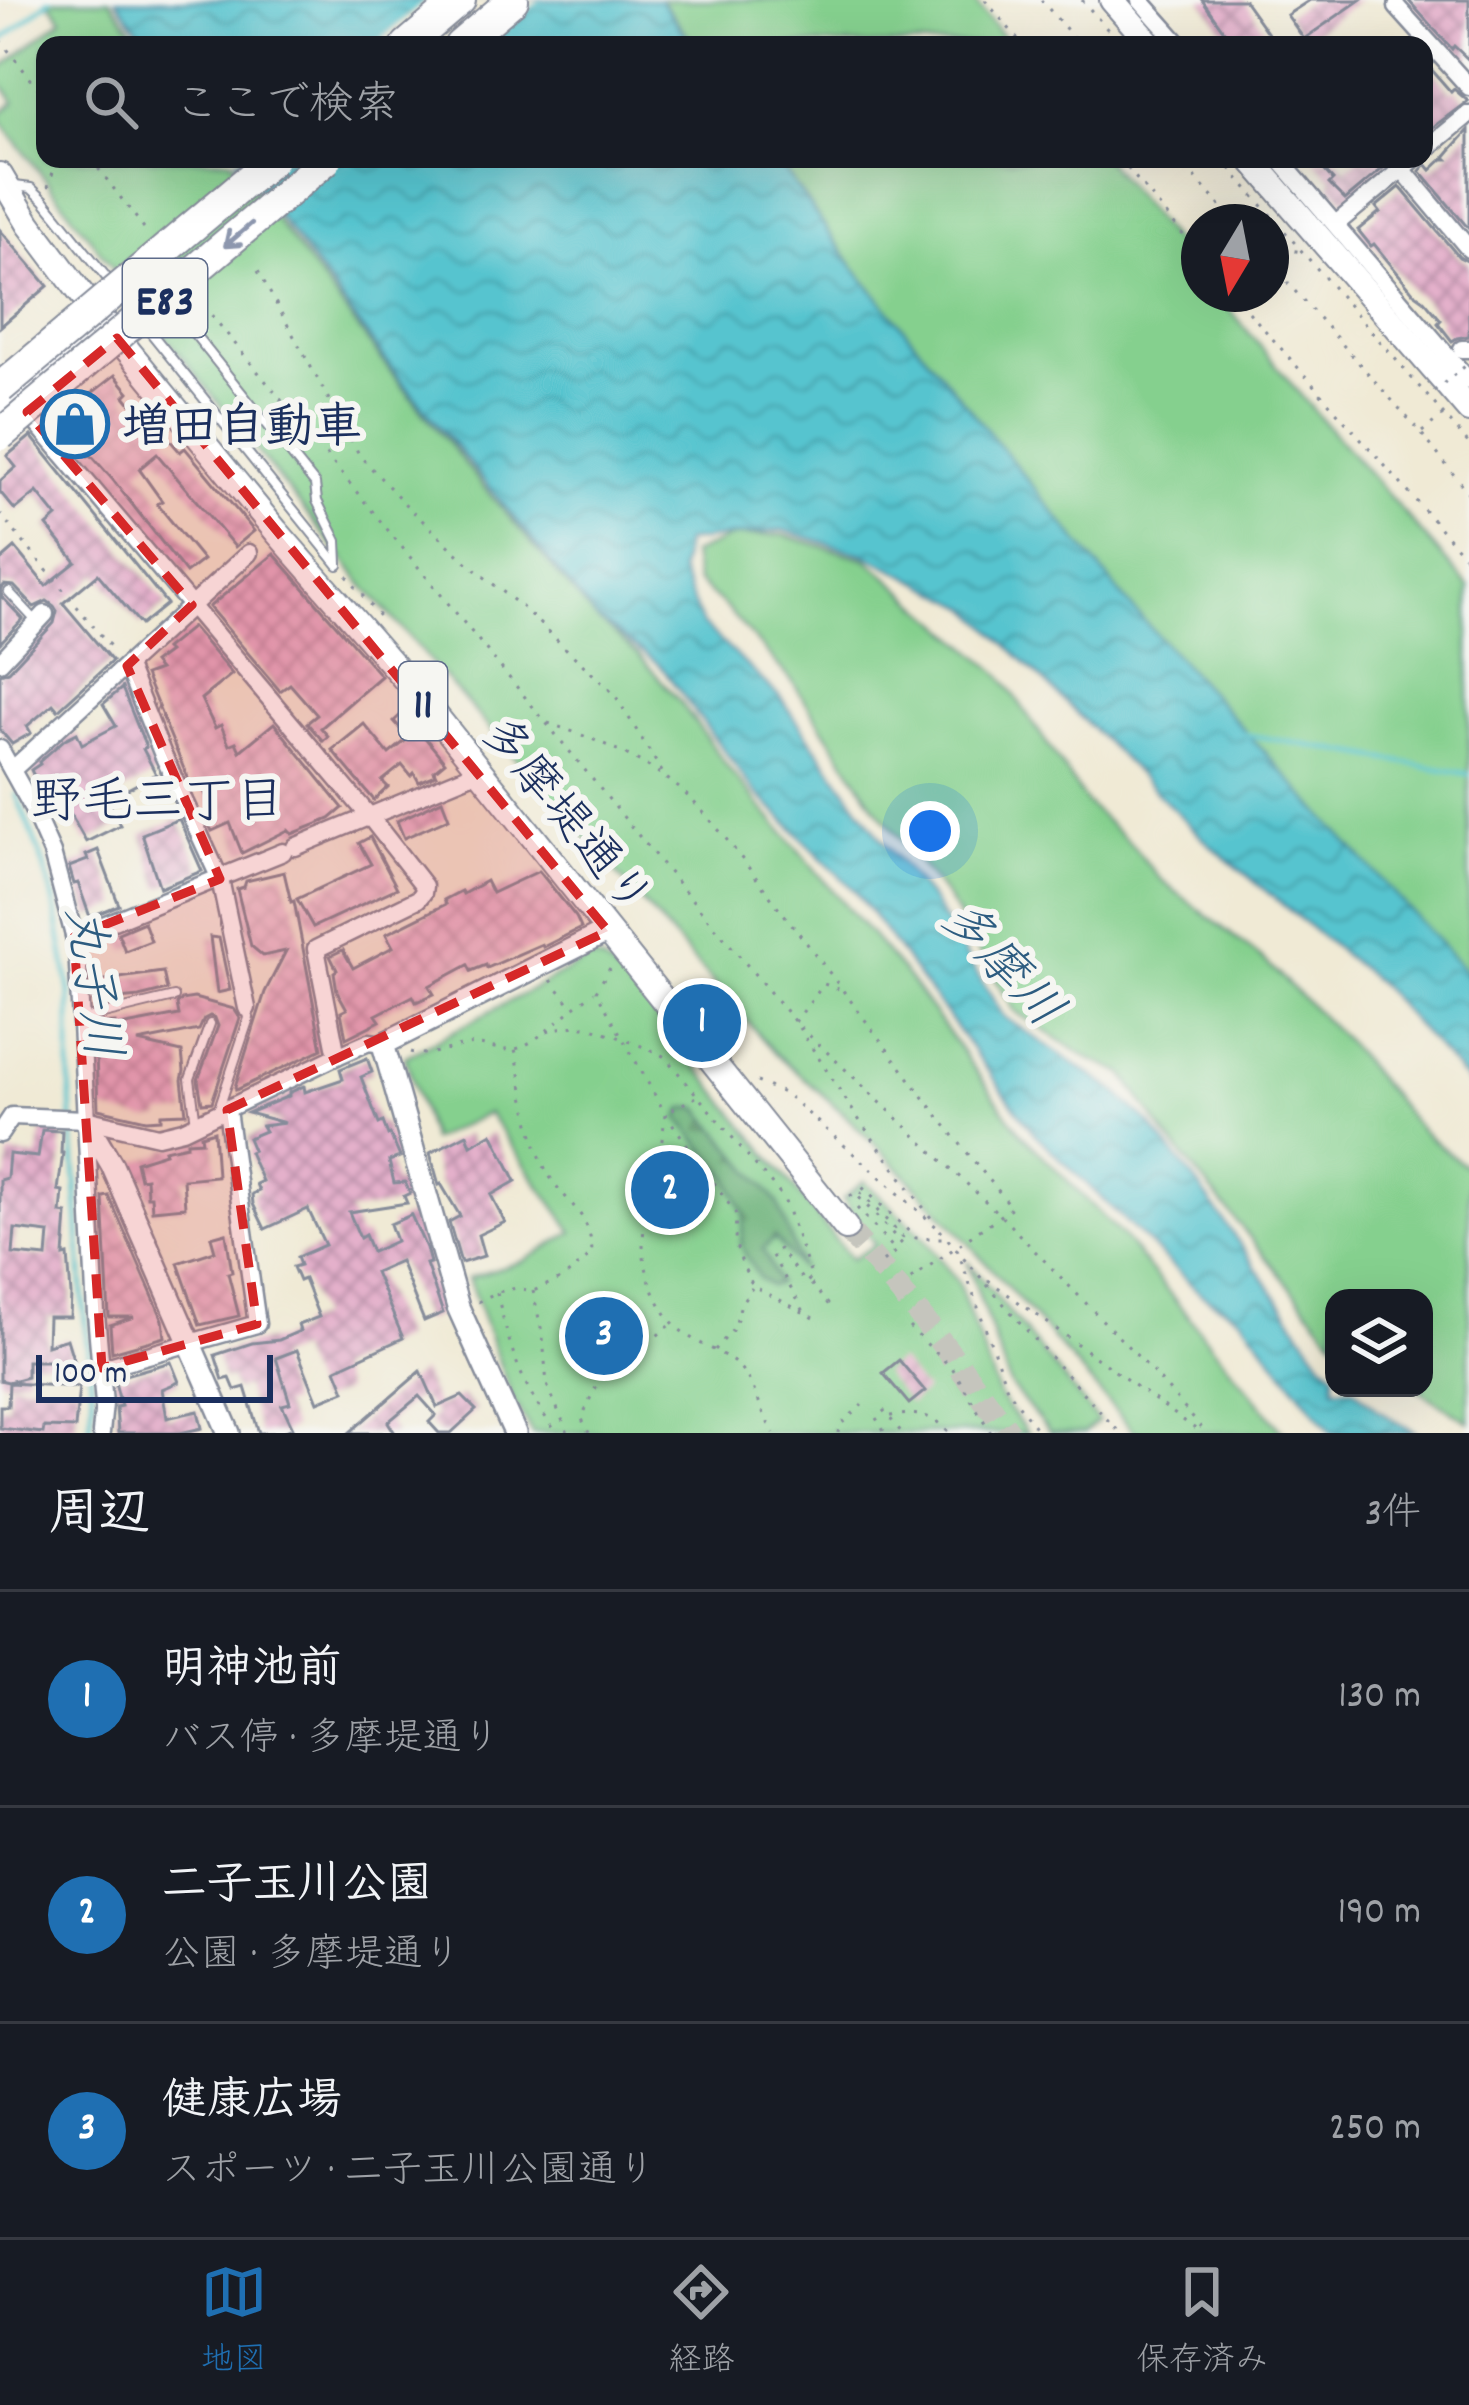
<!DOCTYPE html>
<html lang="ja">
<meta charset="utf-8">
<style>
:root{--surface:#171b24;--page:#20242c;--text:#f1f3f6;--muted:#9ea1a6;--line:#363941;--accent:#1f6fb2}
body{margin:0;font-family:Dekko,"Klee One",sans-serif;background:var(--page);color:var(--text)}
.controls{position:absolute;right:36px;bottom:36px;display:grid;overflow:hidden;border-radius:24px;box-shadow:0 12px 48px #0002}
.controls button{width:108px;height:108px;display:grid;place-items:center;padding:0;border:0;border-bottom:3px solid var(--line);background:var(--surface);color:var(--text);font:60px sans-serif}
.compass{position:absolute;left:1181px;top:204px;width:108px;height:108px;border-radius:50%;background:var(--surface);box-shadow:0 12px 48px #0002;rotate:190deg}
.scale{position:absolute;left:36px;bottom:30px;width:237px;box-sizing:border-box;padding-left:12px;border:6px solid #1b2f5e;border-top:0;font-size:33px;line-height:42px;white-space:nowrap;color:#1b2f5e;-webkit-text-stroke:9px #f6f6f2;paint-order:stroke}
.you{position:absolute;left:930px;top:831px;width:42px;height:42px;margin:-30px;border:9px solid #fff;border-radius:50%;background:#1a73e8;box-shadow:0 0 0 18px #1a73e833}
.badge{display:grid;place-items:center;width:78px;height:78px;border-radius:50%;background:var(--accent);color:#fff;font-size:39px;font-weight:700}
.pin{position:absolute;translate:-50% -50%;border:6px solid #fff;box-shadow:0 3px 12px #0006}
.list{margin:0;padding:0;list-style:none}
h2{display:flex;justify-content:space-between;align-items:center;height:156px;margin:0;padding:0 48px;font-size:51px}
h2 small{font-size:39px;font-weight:400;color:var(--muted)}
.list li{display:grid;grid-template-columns:78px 1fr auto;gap:36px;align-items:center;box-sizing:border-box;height:216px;padding:0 48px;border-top:3px solid var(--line)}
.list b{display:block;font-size:45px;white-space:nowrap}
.list p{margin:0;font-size:39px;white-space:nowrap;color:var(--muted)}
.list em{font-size:39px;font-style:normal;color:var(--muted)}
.icon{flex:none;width:66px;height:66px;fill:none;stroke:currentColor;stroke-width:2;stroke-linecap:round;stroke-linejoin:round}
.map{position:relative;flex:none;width:1469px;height:1433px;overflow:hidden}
.search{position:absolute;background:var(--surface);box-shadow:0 12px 48px #0002;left:36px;right:36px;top:36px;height:132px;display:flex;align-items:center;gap:30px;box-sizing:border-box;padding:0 42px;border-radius:24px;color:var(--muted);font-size:45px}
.sheet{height:804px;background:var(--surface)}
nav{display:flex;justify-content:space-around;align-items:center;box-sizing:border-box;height:168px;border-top:3px solid var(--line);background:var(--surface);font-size:33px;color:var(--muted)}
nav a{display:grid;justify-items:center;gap:6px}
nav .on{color:var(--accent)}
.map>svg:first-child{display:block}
.green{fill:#85d08e;stroke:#508076;stroke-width:3}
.forest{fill:url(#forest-firs);stroke:#44706c;stroke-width:3}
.water{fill:url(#water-waves);stroke:#397a96;stroke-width:3}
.pier{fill:#f0ead5}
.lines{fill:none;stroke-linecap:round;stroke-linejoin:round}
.stream{stroke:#57c4cf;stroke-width:4.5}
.building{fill:url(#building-cross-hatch);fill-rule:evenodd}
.primary-tunnel{stroke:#c5c5bd;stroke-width:24;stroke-dasharray:24 12;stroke-linecap:butt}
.service-casing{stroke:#868c9a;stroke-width:12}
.minor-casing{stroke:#868c9a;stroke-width:21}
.tertiary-casing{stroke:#868c9a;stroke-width:26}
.primary-casing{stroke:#868c9a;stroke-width:28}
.motorway-casing{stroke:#868c9a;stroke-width:34}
.path{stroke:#868c9a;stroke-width:3;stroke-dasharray:3 9;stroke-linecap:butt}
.service{stroke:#fff;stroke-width:8}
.minor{stroke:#fff;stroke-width:16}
.tertiary{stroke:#fff;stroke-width:21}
.primary{stroke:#fff;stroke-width:24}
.motorway{stroke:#fff;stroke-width:30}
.motorway-bridge-casing{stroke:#868c9a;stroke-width:34;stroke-linecap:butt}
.path-bridge{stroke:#868c9a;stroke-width:3;stroke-dasharray:3 9;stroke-linecap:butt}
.motorway-bridge{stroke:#fff;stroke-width:30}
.oneway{stroke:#8d97ae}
.marked{fill:#d62828;fill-opacity:0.2;stroke:#d62828;stroke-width:9;stroke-dasharray:24 15;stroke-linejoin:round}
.labels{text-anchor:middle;stroke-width:12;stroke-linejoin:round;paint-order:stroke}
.shield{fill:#f6f6f2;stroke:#5d6b8a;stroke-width:3}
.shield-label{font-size:45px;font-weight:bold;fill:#1b2f5e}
.poi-label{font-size:48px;font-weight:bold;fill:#1b2f5e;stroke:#f6f6f2;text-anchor:start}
.street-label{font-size:48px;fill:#1b2f5e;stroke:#f6f6f2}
.neighbourhood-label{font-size:51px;fill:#1b2f5e;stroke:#f6f6f2}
.water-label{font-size:51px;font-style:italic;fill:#2d5c80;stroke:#f6f6f2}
</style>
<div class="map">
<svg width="1469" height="1433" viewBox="0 0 1469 1433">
<defs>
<pattern id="forest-firs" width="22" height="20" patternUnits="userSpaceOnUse" patternTransform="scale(3)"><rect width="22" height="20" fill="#6cb279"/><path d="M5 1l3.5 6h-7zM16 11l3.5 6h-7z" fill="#589166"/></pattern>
<pattern id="water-waves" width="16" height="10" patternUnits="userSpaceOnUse" patternTransform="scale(3)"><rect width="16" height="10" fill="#57c4cf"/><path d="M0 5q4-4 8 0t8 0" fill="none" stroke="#47a0ab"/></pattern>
<pattern id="building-cross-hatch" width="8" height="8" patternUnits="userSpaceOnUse" patternTransform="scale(3)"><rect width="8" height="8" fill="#e4b0cb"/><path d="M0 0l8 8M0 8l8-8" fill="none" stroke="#b890a8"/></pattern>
</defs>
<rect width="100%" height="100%" fill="#f6f6f2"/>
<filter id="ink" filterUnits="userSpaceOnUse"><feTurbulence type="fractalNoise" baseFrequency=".00833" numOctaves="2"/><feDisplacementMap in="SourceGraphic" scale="24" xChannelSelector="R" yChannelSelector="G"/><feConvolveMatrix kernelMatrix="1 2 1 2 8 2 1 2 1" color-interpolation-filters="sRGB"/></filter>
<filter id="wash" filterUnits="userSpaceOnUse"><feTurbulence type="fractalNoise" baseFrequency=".004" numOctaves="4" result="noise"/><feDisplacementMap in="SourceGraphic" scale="48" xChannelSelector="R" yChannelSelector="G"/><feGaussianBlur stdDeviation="2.7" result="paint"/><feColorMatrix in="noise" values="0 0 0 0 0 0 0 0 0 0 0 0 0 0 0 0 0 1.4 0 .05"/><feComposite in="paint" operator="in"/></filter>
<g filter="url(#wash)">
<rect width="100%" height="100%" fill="#f0ead5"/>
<g class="green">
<path d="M48 0H110L144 45H45V159H230L391 372 487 491 596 619 639 655 681 703 733 774 909 979 1020 1132 1124 1238 1284 1433H1135C1020 1303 909 1164 775 1053L366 588 161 331 0 120V114L15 102 0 81V69L62 19Z"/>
<path d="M661 0H973L1010 45H694Z"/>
<path d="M776 159H1105L1199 273V294H1217L1308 404 1469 587V977L1133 612 850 262Z"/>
<path d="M783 535 867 559 1001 675 1088 805 1130 843 1161 880 1265 961 1345 1040 1420 1130 1469 1169V1422L1415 1388H1424V1298H1334V1340L1165 1134 1123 1073 1091 1060 1015 1012 947 898 876 808 792 681 726 608 696 581 692 554 734 536Z"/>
<path d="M591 958 602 961 634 987 851 1259 875 1245 843 1199 864 1181 919 1232 958 1282 999 1396 1027 1433H532L513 1400 468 1278 524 1261 573 1232 488 1113 431 1140 405 1057Z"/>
<path d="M967 1261 1098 1421 1084 1433H1050L1010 1385Z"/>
</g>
<path class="forest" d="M684 1108H699L778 1203 801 1269 775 1238 763 1249 778 1283 771 1286 760 1279 747 1258 741 1244 744 1214 728 1177 679 1118Z"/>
<g class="water">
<path d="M116 0H660L693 45H150Z"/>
<path d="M236 159H776L849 261 1133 609 1469 975V1083L1378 983 1209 844 970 608 866 555 783 530 685 542 680 571 702 624 780 697 883 841 932 901 1004 1017 1115 1091 1150 1124 1197 1183 1322 1361 1334 1372V1388H1353L1378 1410 1416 1433H1332L1242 1318 1201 1294 1034 1133 855 891 752 788 660 665 596 618 393 370Z"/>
</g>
<path class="pier" d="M427 0H539L486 45H374Z"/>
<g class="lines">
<g class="stream">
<path d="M0 42 50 0"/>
<path d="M1244 734 1469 774"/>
<path d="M16 794 40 854 54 900 70 992V1085L84 1311 93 1401 89 1433"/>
</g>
</g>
<g id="blocks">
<g class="building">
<path d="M1202 0H1244L1276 45H1234Z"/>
<path d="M1310 0H1360L1304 39 1287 15Z"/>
<path d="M1408 0H1469V60L1454 46 1452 49Z"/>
<path d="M1424 61 1451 92 1454 89 1468 101 1424 134Z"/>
<path d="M1469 130V229L1420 171 1426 164 1431 170 1443 159H1447L1445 157 1450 151Z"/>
<path d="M1314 159H1337L1346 169 1359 159H1394L1345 200 1329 184 1333 180Z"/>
<path d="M1400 187 1459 257 1469 262V336L1457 338 1452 341 1438 323 1441 320 1424 300 1414 293 1374 244 1371 246 1358 230 1380 212 1376 207Z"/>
<path d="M0 230 48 286 0 327Z"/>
<path d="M115 375 129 392 125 396 144 420 149 416 180 452 185 448 254 531 235 547 157 454 139 469 162 501 157 504 203 560 186 573 113 480 91 455 88 456 80 447 76 450 50 419 77 395 82 401Z"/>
<path d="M31 436 167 604 141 625 98 574 63 603 112 661 58 710 53 704 27 726 31 733 12 744 0 730V674L9 671 54 623 57 611 54 606 47 601 34 607 14 586 4 585 1 591 2 597 23 619 0 643V561L15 548 46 586 76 562 47 526 57 517 37 492 15 510 0 492V481L16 467 7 456Z"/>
<path d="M274 554 381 676 321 728 328 736 323 741 307 723 317 715 290 684 280 691 209 607Z"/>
<path d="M192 627 232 674 201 699 215 728 221 725 229 745 236 742 240 751 274 723 343 808 330 819 292 834 288 830 242 853 230 823 212 831 204 815 213 811 200 782 191 786 145 675 159 670 153 663 168 652 165 649Z"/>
<path d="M122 688 146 747 143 749 156 774 107 800 120 825 86 842 60 796 47 803 31 770 40 764 39 762 65 739 77 733 82 744 116 726 103 704Z"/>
<path d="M404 712 445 762 434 771 436 775 419 782 414 773 411 776 402 765 382 781 388 787 374 800 332 750 364 724 389 754 409 738 394 721Z"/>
<path d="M442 800 449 818 404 838 397 821Z"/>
<path d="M179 819 202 871 160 888 142 834Z"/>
<path d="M370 837 397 888 313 927 297 899 371 864 359 843Z"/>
<path d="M98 850 119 905 90 917 78 883 74 884 69 867 88 860 86 855Z"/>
<path d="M539 871 576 917 581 928 543 947 542 944 487 968 486 965 471 971 468 965 429 986 434 994 416 1002 413 996 376 1015 380 1021 346 1038 341 1012 347 1009 337 991 334 972 337 970 330 956 343 950 353 968 393 947 386 934 446 904 444 900 461 891 463 894 486 881 492 893Z"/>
<path d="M284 872 291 902 294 901 322 1049 236 1090 235 1087 265 992 286 951 263 956 251 946 237 889 244 887 246 881Z"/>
<path d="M144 922 151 941 125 951 118 933Z"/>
<path d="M210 937 219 938 230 990 217 993Z"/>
<path d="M163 972 167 990 139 997 119 999 118 996 93 1001 92 988 99 986 98 981Z"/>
<path d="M194 998 234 1009 240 1018 212 1102 202 1103 198 1080 218 1026 215 1018 210 1016 204 1019 199 1030 138 1042 182 1052 184 1071 182 1080 186 1113 161 1114V1119L146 1120 98 1109 95 1024 115 1023V1027L179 1015 177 1004 182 1000Z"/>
<path d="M367 1058 372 1072 361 1077 379 1124 383 1122 388 1135 390 1134 400 1157 389 1161 394 1183 405 1182 410 1193 404 1196 407 1203 349 1212 360 1238 365 1235 372 1252 396 1241 390 1224 411 1215 426 1248 430 1263 426 1264 443 1313 424 1321 400 1261 375 1272 403 1338 336 1369 345 1391 318 1402 297 1350 276 1358 290 1403 282 1405 293 1428 281 1433H259L245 1387 235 1390 230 1378 223 1380 215 1355 252 1343 279 1340 300 1331 298 1325 319 1317 304 1279 299 1281 293 1267 300 1265 297 1257 325 1245 308 1209 265 1229 253 1204 252 1194 259 1191 256 1184 262 1181 249 1152 253 1150 248 1138 265 1131 262 1126 285 1123 248 1113 289 1096V1093L304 1086 305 1092 343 1079 340 1069Z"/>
<path d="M42 1130 62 1131 61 1153H63L58 1190 63 1191 61 1213 67 1214 64 1256 68 1255 71 1295 70 1317H48L47 1345 67 1339 74 1362 57 1367 55 1361H27V1377L8 1382 0 1380V1180L7 1178 9 1154 38 1157ZM15 1229 49 1233 47 1257 13 1254Z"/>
<path d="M214 1131 217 1176 183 1179 185 1207 152 1210 151 1196H147L146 1178 140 1179 136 1162 165 1153 164 1150 187 1145V1142L202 1141 201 1135Z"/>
<path d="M492 1133 516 1181 491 1195 505 1222 478 1235 484 1256 461 1263 449 1222 460 1216 441 1184 439 1185 430 1153 467 1134 471 1145Z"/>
<path d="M109 1196 163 1320 165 1337 112 1352 110 1325 134 1317H109L103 1197Z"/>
<path d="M226 1233 232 1272 228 1273 239 1316 200 1325 178 1263 215 1251 211 1237Z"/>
<path d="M899 1360 925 1391 909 1404 883 1373Z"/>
<path d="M171 1362 179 1382 162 1389 167 1418 198 1411 202 1428 180 1433H118L116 1407 121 1406 114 1378Z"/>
<path d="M421 1371 437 1407 462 1396 476 1410 451 1433H439L429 1422 436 1415 419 1396 388 1422 395 1433H349Z"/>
<path d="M9 1383 79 1387 75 1428 44 1427 43 1433 0 1428V1406H8Z"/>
</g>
</g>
</g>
<g filter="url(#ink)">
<use href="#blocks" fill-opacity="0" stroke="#868c9a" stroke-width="3"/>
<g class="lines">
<path class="primary-tunnel" d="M846 1228C904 1293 958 1362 1009 1433"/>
<g class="service-casing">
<g id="service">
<path d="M15 186 31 188 44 200 111 283"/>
<path d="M191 290 192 331 315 484 317 501 337 541 338 563"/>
<path d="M143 323 338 565"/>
<path d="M9 592 37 622"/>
<path d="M83 1019 174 997"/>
<path d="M219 1108 249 1018 247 1008"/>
<path d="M196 1123 190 1079 210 1024"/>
</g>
</g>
<g class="minor-casing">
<g id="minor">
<path d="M1140 0 1180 45"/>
<path d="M1397 7 1469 87"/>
<path d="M1424 151 1469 114"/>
<path d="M1279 159 1469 381"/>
<path d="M1402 169 1469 249"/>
<path d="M1336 224 1414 159"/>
<path d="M1462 349H1469"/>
<path d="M1 381 370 817 424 886 423 893 418 899 316 949 337 1056"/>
<path d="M0 413 94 335"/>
<path d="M0 662 45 614"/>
<path d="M127 666 163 755 220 879 247 1008"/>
<path d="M0 749 29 801 52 853 77 947 96 1314 104 1404 101 1433"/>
<path d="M12 770 249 553"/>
<path d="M295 847 479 771"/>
<path d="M74 937 283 852"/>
<path d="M0 1134 12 1116 85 1119 158 1136 183 1130 337 1056 369 1042 383 1044"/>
<path d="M102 1368 257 1324 227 1110"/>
</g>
</g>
<g class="tertiary-casing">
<g id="tertiary">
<path d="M85 1119 112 1165 229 1433"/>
<path d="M515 1433 458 1307 383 1044 608 931"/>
</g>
</g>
<g class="primary-casing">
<g id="primary">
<path d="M1112 0 1151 45"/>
<path d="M1251 159 1469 410"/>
<path d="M0 175 29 224 80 292 276 531 425 702 846 1228"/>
</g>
</g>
<g class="motorway-casing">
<g id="motorway">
<path d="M407 45 460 0"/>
<path d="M460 45 513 0"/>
</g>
</g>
<g class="path">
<path d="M985 0 1023 45"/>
<path d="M1041 0 1080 45"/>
<path d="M1082 0 1121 45"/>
<path d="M0 40 45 97"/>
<path d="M40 93 45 108"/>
<path d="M91 159 147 232"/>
<path d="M1120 159 1199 254"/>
<path d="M1179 159 1234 222"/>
<path d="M1222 159 1469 444"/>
<path d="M48 187 54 169 53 159"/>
<path d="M1271 246 1301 252"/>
<path d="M1271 264 1421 433 1469 494"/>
<path d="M258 271 360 456 406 505 473 568 522 607 615 695 667 780"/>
<path d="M1233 294 1469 561"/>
<path d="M204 306 662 864 795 1022 1000 1215 1151 1370 1206 1433"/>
<path d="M1422 432 1443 415"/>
<path d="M0 514 114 651"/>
<path d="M347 576 382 620"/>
<path d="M548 723C592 738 642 757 679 788 716 821 749 869 779 908 858 1007 930 1111 1012 1207L907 1282"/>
<path d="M610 968 596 991 665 1113 736 1214 735 1242 743 1266 753 1286 820 1321"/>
<path d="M551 980 571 1005"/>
<path d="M795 1022 824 984 842 990"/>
<path d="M799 1028 857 1117 934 1222"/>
<path d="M547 1031C579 1022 592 1027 621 1038 637 1045 650 1048 665 1057L784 1199 812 1278 805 1283 779 1249 771 1254 805 1313"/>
<path d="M410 1052C429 1058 447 1048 467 1045 483 1042 500 1053 515 1049 536 1045 574 1005 594 992"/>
<path d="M757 1082 786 1094 939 1229"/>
<path d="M696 1097 665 1113C663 1141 657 1168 651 1196 648 1211 643 1227 643 1242 643 1272 659 1315 684 1333 701 1346 724 1352 739 1367 757 1386 760 1413 774 1433"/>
<path d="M850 1196 855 1193 902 1244 906 1241 858 1190 862 1187 916 1238H945"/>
<path d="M857 1208 896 1251 879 1265"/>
<path d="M940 1230C999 1299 1058 1367 1120 1433"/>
<path d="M957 1249 1007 1388 1039 1433"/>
<path d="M988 1280 1201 1433"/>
<path d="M811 1284 833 1310"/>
<path d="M533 1291 543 1337 547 1385 568 1433"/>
<path d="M497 1293C510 1350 521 1386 557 1433"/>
<path d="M478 1302 497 1292 517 1288 533 1291 565 1277 592 1254C591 1211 566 1205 547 1172 530 1141 523 1085 515 1049"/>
<path d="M909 1327 953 1369 991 1433"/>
<path d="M715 1350 735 1327 741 1303 752 1288"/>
<path d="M883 1410 902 1433"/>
<path d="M890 1416C916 1413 931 1412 949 1433"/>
<path d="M876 1418 885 1433"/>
<path d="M589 1433 582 1419C591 1393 602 1371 626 1356 643 1344 659 1337 673 1321"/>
<path d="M838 1433 839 1426 862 1405"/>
</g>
<use href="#service" class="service"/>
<use href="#minor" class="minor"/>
<use href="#tertiary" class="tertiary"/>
<use href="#primary" class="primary"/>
<use href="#motorway" class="motorway"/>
<g class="motorway-bridge-casing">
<g id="motorway-bridge">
<path d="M0 388 273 159"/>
<path d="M0 435 327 159"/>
</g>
</g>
<path class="path-bridge" d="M1434 391 1469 363"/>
<use href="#motorway-bridge" class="motorway-bridge"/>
</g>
<defs><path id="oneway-shaft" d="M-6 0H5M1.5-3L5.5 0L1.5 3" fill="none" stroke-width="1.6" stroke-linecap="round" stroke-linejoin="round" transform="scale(3)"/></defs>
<use class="oneway" href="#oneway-shaft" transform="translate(238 235) rotate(139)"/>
</g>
<path class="marked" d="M117 338 608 931 227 1110 257 1324 102 1368 74 937 220 879 127 666 192 605 27 412Z"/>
<defs>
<g id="shop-ring" transform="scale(3.45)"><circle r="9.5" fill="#f6f6f2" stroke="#1f6fb2" stroke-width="1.5"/><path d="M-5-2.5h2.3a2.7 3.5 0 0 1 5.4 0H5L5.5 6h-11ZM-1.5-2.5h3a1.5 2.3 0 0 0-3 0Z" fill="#1f6fb2"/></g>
</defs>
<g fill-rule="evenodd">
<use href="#shop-ring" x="75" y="424"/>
</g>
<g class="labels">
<g class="shield">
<rect x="123" y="259" width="84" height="78" rx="9"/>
<rect x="399" y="662" width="48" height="78" rx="9"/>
</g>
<g class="shield-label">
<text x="165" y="314">E83</text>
<text x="423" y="717">11</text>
</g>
<g class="poi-label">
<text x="122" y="441">増田自動車</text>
</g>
<g class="street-label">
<text transform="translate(569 814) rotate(51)" y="17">多摩堤通り</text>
</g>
<g class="neighbourhood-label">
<text x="158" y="816">野毛三丁目</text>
</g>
<g class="water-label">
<text transform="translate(1004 961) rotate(47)" y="18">多摩川</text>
<text transform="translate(96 982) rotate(82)" y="18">丸子川</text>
</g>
</g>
</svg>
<div class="controls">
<button><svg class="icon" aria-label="layers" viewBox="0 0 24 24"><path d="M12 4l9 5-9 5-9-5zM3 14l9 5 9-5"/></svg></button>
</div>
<svg class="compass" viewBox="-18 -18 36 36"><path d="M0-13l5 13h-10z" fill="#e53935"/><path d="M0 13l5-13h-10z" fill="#9ea1a6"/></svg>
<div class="scale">100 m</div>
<div class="you"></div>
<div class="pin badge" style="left:702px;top:1023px">1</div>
<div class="pin badge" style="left:670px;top:1190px">2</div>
<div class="pin badge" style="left:604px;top:1336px">3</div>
<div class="search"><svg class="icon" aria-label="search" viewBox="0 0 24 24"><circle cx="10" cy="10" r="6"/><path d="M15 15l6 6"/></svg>ここで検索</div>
</div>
<section class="sheet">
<h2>周辺<small>3件</small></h2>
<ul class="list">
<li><span class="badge">1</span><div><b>明神池前</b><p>バス停 · 多摩堤通り</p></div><em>130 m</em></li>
<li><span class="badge">2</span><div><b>二子玉川公園</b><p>公園 · 多摩堤通り</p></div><em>190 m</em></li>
<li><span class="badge">3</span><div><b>健康広場</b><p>スポーツ · 二子玉川公園通り</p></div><em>250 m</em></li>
</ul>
</section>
<nav>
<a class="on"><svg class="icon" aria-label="map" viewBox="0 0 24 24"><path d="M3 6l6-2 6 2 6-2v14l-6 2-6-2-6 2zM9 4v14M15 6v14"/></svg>地図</a>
<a><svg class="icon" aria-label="directions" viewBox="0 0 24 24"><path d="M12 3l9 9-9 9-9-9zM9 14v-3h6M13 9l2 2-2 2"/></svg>経路</a>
<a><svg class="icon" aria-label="saved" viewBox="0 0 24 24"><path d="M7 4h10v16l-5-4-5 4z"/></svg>保存済み</a>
</nav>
